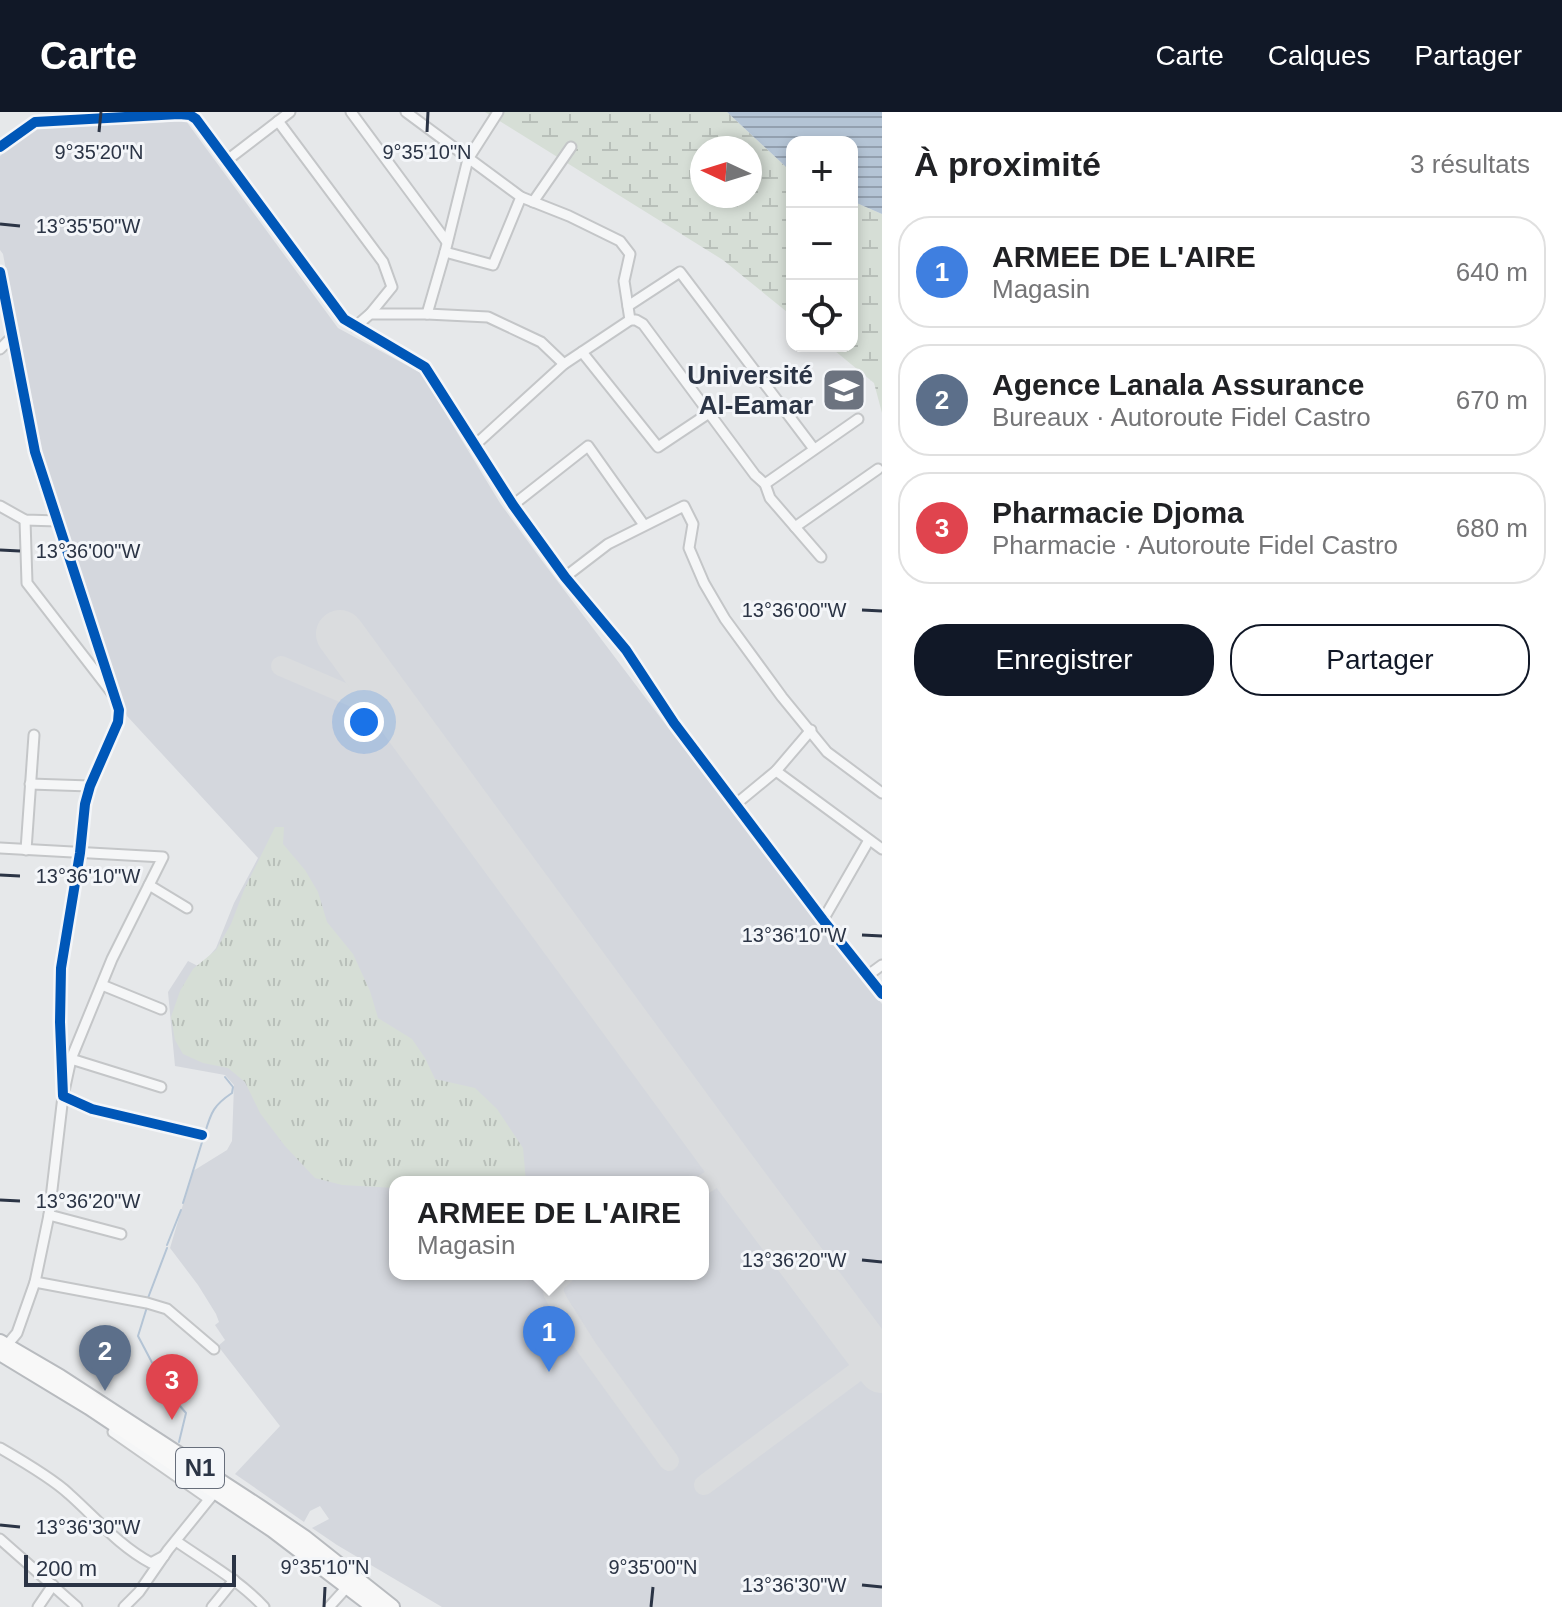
<!DOCTYPE html>
<html lang="fr">
<meta charset="utf-8">
<style>
:root{--surface:#fff;--page:#f2f2f2;--text:#202124;--muted:#757577;--line:#e0e0e0;--accent:#111827}
body{margin:0;font-family:Helvetica,sans-serif;background:var(--page);color:var(--text)}
.controls{position:absolute;right:24px;top:24px;display:grid;overflow:hidden;border-radius:16px;box-shadow:0 4px 12px #0003}
.controls button{width:72px;height:72px;display:grid;place-items:center;padding:0;border:0;border-bottom:2px solid var(--line);background:var(--surface);color:var(--text);font:40px sans-serif}
.compass{position:absolute;left:690px;top:24px;width:72px;height:72px;border-radius:50%;background:var(--surface);box-shadow:0 4px 12px #0003;rotate:274deg}
.scale{position:absolute;left:24px;bottom:20px;width:212px;box-sizing:border-box;padding-left:8px;border:4px solid #2b3445;border-top:0;font-size:22px;line-height:28px;white-space:nowrap;color:#2b3445;-webkit-text-stroke:6px #f4f6f9;paint-order:stroke}
.you{position:absolute;left:364px;top:610px;width:28px;height:28px;margin:-20px;border:6px solid #fff;border-radius:50%;background:#1a73e8;box-shadow:0 0 0 12px #1a73e833}
.badge{display:grid;place-items:center;width:52px;height:52px;border-radius:50%;background:var(--accent);color:#fff;font-size:26px;font-weight:700}
.pin{position:absolute;translate:-50% -66px;filter:drop-shadow(0 2px 4px #0008)}
.pin::after{content:'';position:absolute;top:42px;width:28px;height:24px;background:inherit;clip-path:polygon(0 0,100% 0,50% 100%)}
.popup{position:absolute;left:389px;top:1064px;width:320px;height:104px;box-sizing:border-box;display:grid;place-content:center;border-radius:16px;background:var(--surface);filter:drop-shadow(0 2px 6px #0005);font-size:26px;white-space:nowrap;color:var(--muted)}
.popup b{font-size:30px;color:var(--text)}
.popup::after{content:'';position:absolute;left:50%;top:100%;margin-left:-16px;border:16px solid transparent;border-top-color:var(--surface)}
.list{margin:0;padding:0;list-style:none}
h2{display:flex;justify-content:space-between;align-items:center;height:104px;margin:0;padding:0 32px;font-size:34px}
h2 small{font-size:26px;font-weight:400;color:var(--muted)}
.list li{display:grid;grid-template-columns:52px 1fr auto;gap:24px;align-items:center;box-sizing:border-box;height:112px;margin:0 16px 16px;padding:0 16px;border:2px solid var(--line);border-radius:32px}
.list b{display:block;font-size:30px;white-space:nowrap}
.list p{margin:0;font-size:26px;white-space:nowrap;color:var(--muted)}
.list em{font-size:26px;font-style:normal;color:var(--muted)}
.actions{display:flex;gap:16px;padding:24px 32px}
.actions a{flex:1;padding:18px 0;border:2px solid var(--accent);border-radius:32px;text-align:center;font-size:28px;color:var(--accent)}
.actions .main{background:var(--accent);color:#fff}
.icon{flex:none;width:44px;height:44px;fill:none;stroke:currentColor;stroke-width:2;stroke-linecap:round;stroke-linejoin:round}
.map{position:relative;flex:none;width:882px;height:1495px;overflow:hidden}
header{display:flex;align-items:center;gap:48px;box-sizing:border-box;height:112px;padding:0 40px;background:var(--accent);color:#fff}
header strong{font-size:38px}
nav{display:flex;gap:44px;margin-inline-start:auto;font-size:28px}
main{display:flex}
aside{flex:1;background:var(--surface)}
.map>svg:first-child{display:block}
.built{fill:#d4d7dd;fill-rule:evenodd}
.grass{fill:url(#grass-tufts)}
.wetland{fill:url(#wetland-marsh);fill-rule:evenodd}
.water{fill:url(#water-rules)}
.lines{fill:none;stroke-linecap:round;stroke-linejoin:round}
.stream{stroke:#b4c4d5;stroke-width:2}
.taxiway{stroke:#dadcde;stroke-width:20}
.runway{stroke:#dadcde;stroke-width:48}
.minor-casing{stroke:#c4c6c8;stroke-width:13}
.highway-casing{stroke:#b8bbbf;stroke-width:18}
.minor{stroke:#f5f6f7;stroke-width:9}
.highway{stroke:#f8f8f8;stroke-width:14}
.cycleway-casing{stroke:#f4f6f9;stroke-width:15}
.cycleway{stroke:#0057b8;stroke-width:10}
.ticks{fill:none;stroke:#2b3445;stroke-width:3}
.labels{text-anchor:middle;stroke-width:6;stroke-linejoin:round;paint-order:stroke}
.shield{fill:#f4f6f9;stroke:#676e7b;stroke-width:2}
.shield-label{font-size:24px;font-weight:bold;fill:#2b3445}
.poi-label{font-size:26px;font-weight:bold;fill:#2b3445;stroke:#f4f6f9;text-anchor:end}
.ticks-label{font-size:20px;text-anchor:middle;fill:#2b3445;stroke:#f4f6f9;stroke-width:6;stroke-linejoin:round;paint-order:stroke}
</style>
<header>
<strong>Carte</strong>
<nav><a>Carte</a><a>Calques</a><a>Partager</a></nav>
</header>
<main>
<div class="map">
<svg width="882" height="1495" viewBox="0 0 882 1495">
<defs>
<pattern id="grass-tufts" width="24" height="20" patternUnits="userSpaceOnUse" patternTransform="scale(2)"><rect width="24" height="20" fill="#d6ded6"/><path d="M3 7l-1-3M5 7V3M7 7l1-3M15 17l-1-3M17 17v-4M19 17l1-3" fill="none" stroke="#b8bfb9"/></pattern>
<pattern id="wetland-marsh" width="20" height="14" patternUnits="userSpaceOnUse" patternTransform="scale(2)"><rect width="20" height="14" fill="#d6ded6"/><path d="M1 5h8M5 5V1M11 12h8M15 12V8" fill="none" stroke="#b8bfb9"/></pattern>
<pattern id="water-rules" width="6" height="5" patternUnits="userSpaceOnUse" patternTransform="scale(2)"><rect width="6" height="5" fill="#b4c4d5"/><path d="M0 2.5h6" fill="none" stroke="#93a0af"/></pattern>
</defs>
<rect width="100%" height="100%" fill="#e6e8ea"/>
<path class="built" d="M186 9 338 216 421 261 500 391 543 450 774 756 882 892V1495H442L337 1433 312 1416 329 1407 320 1394 310 1399 304 1410 235 1362 280 1314 218 1234 225 1228 215 1213 219 1210 216 1202 198 1173 170 1136 193 1059 227 1038 232 1029 234 973 225 963 175 954 168 880 188 849 200 855 216 836 234 791 258 746 127 604 43 358 3 142 0 138V44L28 21 36 17ZM395 1070H703V1162H395Z"/>
<path class="grass" d="M275 715H284L283 732 305 758 318 780 327 810 353 842 370 879 378 906 412 927 425 946 435 967 475 976 497 997 523 1036 526 1070H395V1076L342 1073 315 1066 285 1034 260 1001 245 970 228 956 203 951 183 942 175 928 171 905 180 879 193 857 216 838 231 812 244 778Z"/>
<g class="wetland">
<path d="M485 0H727L785 54 792 58V204L723 148ZM702 36H750V84H702Z"/>
<path d="M852 89 882 102V301L874 271 829 234H852Z"/>
</g>
<path class="water" d="M727 0H882V102L852 89V30H792V58L785 54Z"/>
<g class="lines">
<g class="stream">
<path d="M205 1021C211 1000 214 993 232 981L233 975 225 965"/>
<path d="M183 1091 203 1027"/>
<path d="M167 1133 181 1098"/>
<path d="M148 1186 167 1136"/>
<path d="M147 1195 138 1224 167 1279 186 1301 179 1330"/>
</g>
<g class="taxiway">
<path d="M281 554 386 599 394 604 410 617"/>
<path d="M703 1073 731 1055"/>
<path d="M565 1162 555 1171 553 1180 558 1190 587 1236 669 1349"/>
<path d="M704 1373 874 1247"/>
</g>
<path class="runway" d="M340 522 731 1055 882 1257"/>
<g class="minor-casing">
<g id="minor">
<path d="M351 0 447 130"/>
<path d="M406 0 521 85 569 104 620 129 630 142 624 169 630 208"/>
<path d="M278 9 383 150 392 175 370 202"/>
<path d="M0 35 35 10 179 2 190 3 196 7 344 207 425 255 513 393 565 465 626 538 674 611 823 808 882 882"/>
<path d="M226 49 290 0"/>
<path d="M533 90 571 35"/>
<path d="M445 140 493 153 521 85"/>
<path d="M0 160 35 340 119 598 118 610 90 674 85 692 80 741 61 856 60 910 63 984 92 997 202 1023"/>
<path d="M628 194 680 160 814 337"/>
<path d="M427 202 445 140 468 47 498 0"/>
<path d="M355 215 370 202H427L488 205 541 230 564 252"/>
<path d="M0 237 12 225"/>
<path d="M582 240 658 335 709 301"/>
<path d="M474 334 564 252 630 208H636L643 212 755 363 765 372 770 386 821 445"/>
<path d="M765 372 858 307"/>
<path d="M513 393 588 334 644 413"/>
<path d="M0 394 25 408 58 409"/>
<path d="M25 408 27 471 112 581"/>
<path d="M795 415 878 357"/>
<path d="M565 465 608 432 684 394 693 412 689 436 704 471 725 507 782 585 827 640 882 681"/>
<path d="M776 659 882 737"/>
<path d="M30 672 90 674"/>
<path d="M736 692 776 659 811 618"/>
<path d="M0 736 163 745 112 847 71 947 63 984 49 1103 35 1170 17 1221 7 1233"/>
<path d="M26 738 34 623"/>
<path d="M149 773 187 796"/>
<path d="M823 808 869 728"/>
<path d="M867 864 882 853"/>
<path d="M102 873 161 897"/>
<path d="M71 947 161 975"/>
<path d="M49 1103 121 1122"/>
<path d="M35 1170 147 1191 167 1197 214 1237"/>
<path d="M113 1320 209 1387"/>
<path d="M0 1336C19 1347 53 1367 69 1382 96 1406 119 1434 151 1451L164 1444"/>
<path d="M0 1427 77 1495"/>
<path d="M176 1429C206 1450 239 1468 264 1495"/>
<path d="M38 1495 53 1473"/>
<path d="M124 1495 139 1480 168 1438 215 1380"/>
<path d="M212 1495 234 1468"/>
<path d="M329 1495 348 1474"/>
</g>
</g>
<g class="highway-casing">
<g id="highway">
<path d="M0 1230 60 1265 261 1396 305 1426 392 1495"/>
<path d="M0 1241 89 1295 273 1418 374 1495"/>
</g>
</g>
<use href="#minor" class="minor"/>
<use href="#highway" class="highway"/>
<g class="cycleway-casing">
<g id="cycleway">
<path d="M0 35 35 10 179 2 190 3 196 7 344 207 425 255 513 393 565 465 626 538 674 611 823 808 882 882"/>
<path d="M0 160 35 340 119 598 118 610 90 674 85 692 80 741 61 856 60 910 63 984 92 997 202 1023"/>
</g>
</g>
<use href="#cycleway" class="cycleway"/>
</g>
<path class="ticks" d="M99 20 101 0M427 20 428 0M0 112 20 114M0 438 20 439M862 498 882 499M0 763 20 764M862 823 882 824M0 1088 20 1089M862 1148 882 1150M0 1413 20 1415M862 1473 882 1475M324 1495 325 1475M651 1495 653 1475"/>
<defs>
<g id="university-square" transform="scale(2.3)"><rect x="-9" y="-9" width="18" height="18" rx="4" fill="#6c737f" stroke="#f4f6f9"/><path d="M0-5L7-2L0 1L-7-2ZM-4 1L0 2.5L4 1V4Q0 6-4 4Z" fill="#fff"/></g>
</defs>
<g fill-rule="evenodd">
<use href="#university-square" x="844" y="278"/>
</g>
<g class="labels">
<rect class="shield" x="176" y="1336" width="48" height="40" rx="6"/>
<g class="shield-label">
<text x="200" y="1364">N1</text>
</g>
<g class="poi-label">
<text x="813" y="272">Université<tspan x="813" dy="30">Al-Eamar</tspan></text>
</g>
</g>
<g class="ticks-label">
<text x="99" y="47">9°35'20"N</text>
<text x="427" y="47">9°35'10"N</text>
<text x="88" y="121">13°35'50"W</text>
<text x="88" y="446">13°36'00"W</text>
<text x="794" y="505">13°36'00"W</text>
<text x="88" y="771">13°36'10"W</text>
<text x="794" y="830">13°36'10"W</text>
<text x="88" y="1096">13°36'20"W</text>
<text x="794" y="1155">13°36'20"W</text>
<text x="88" y="1422">13°36'30"W</text>
<text x="325" y="1462">9°35'10"N</text>
<text x="653" y="1462">9°35'00"N</text>
<text x="794" y="1480">13°36'30"W</text>
</g>
</svg>
<div class="controls">
<button>+</button>
<button>−</button>
<button><svg class="icon" aria-label="locate" viewBox="0 0 24 24"><circle cx="12" cy="12" r="6"/><path d="M12 2v4M12 18v4M2 12h4M18 12h4"/></svg></button>
</div>
<svg class="compass" viewBox="-18 -18 36 36"><path d="M0-13l5 13h-10z" fill="#e53935"/><path d="M0 13l5-13h-10z" fill="#757577"/></svg>
<div class="scale">200 m</div>
<div class="you"></div>
<div class="pin badge" style="left:549px;top:1260px;background:#3f7fe0">1</div>
<div class="popup"><b>ARMEE DE L'AIRE</b>Magasin</div>
<div class="pin badge" style="left:105px;top:1279px;background:#5c6f8a">2</div>
<div class="pin badge" style="left:172px;top:1308px;background:#e0444e">3</div>
</div>
<aside>
<h2>À proximité<small>3 résultats</small></h2>
<ul class="list">
<li><span class="badge" style="background:#3f7fe0">1</span><div><b>ARMEE DE L'AIRE</b><p>Magasin</p></div><em>640 m</em></li>
<li><span class="badge" style="background:#5c6f8a">2</span><div><b>Agence Lanala Assurance</b><p>Bureaux · Autoroute Fidel Castro</p></div><em>670 m</em></li>
<li><span class="badge" style="background:#e0444e">3</span><div><b>Pharmacie Djoma</b><p>Pharmacie · Autoroute Fidel Castro</p></div><em>680 m</em></li>
</ul>
<div class="actions"><a class="main">Enregistrer</a><a>Partager</a></div>
</aside>
</main>
